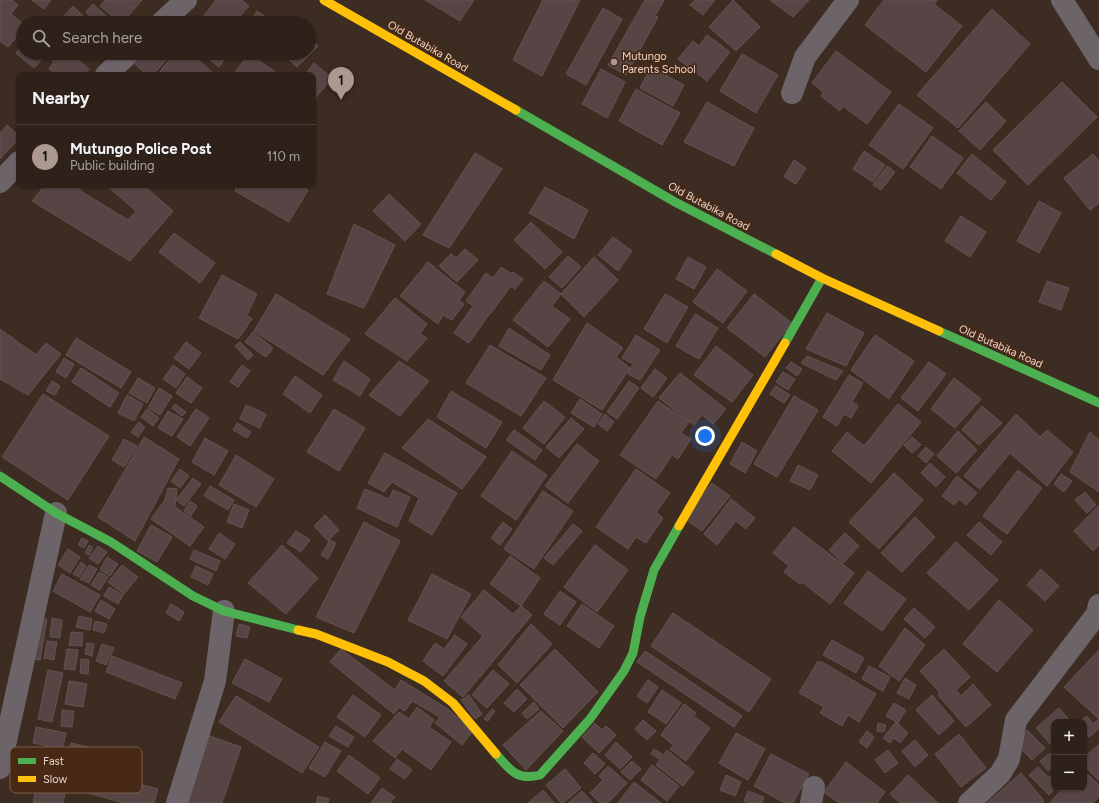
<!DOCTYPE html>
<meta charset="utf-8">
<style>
:root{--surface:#2e2119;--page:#362922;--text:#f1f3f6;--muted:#a7a3a2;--line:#493e38;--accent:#ac998e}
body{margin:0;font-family:Figtree,sans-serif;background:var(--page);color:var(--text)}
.controls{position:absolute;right:12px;bottom:12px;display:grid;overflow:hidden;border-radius:8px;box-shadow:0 1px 3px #0004}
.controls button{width:36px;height:36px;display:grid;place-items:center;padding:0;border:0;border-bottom:1px solid var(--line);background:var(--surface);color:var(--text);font:20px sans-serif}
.you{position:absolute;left:705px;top:436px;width:14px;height:14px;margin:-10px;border:3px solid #fff;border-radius:50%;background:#1a73e8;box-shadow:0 0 0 6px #1a73e833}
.badge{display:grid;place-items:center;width:26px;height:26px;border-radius:50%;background:var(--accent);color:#111;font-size:13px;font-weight:700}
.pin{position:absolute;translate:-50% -33px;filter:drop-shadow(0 1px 2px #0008)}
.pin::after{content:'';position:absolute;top:21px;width:14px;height:12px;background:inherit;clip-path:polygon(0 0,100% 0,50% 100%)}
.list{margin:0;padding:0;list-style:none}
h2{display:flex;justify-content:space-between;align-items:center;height:52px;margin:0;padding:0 16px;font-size:17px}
h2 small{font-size:13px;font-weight:400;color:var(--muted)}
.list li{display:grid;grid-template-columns:26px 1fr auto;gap:12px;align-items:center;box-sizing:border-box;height:64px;padding:0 16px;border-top:1px solid var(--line)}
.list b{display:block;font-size:15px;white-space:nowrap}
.list p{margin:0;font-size:13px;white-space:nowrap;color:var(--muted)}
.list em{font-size:13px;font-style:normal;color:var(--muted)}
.icon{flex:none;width:22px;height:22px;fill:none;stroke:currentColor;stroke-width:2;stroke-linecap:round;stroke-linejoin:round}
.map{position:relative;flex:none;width:1099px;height:803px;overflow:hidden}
.search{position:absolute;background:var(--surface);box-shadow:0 1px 3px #0004;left:16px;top:16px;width:300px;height:44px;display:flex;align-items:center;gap:10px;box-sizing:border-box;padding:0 14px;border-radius:22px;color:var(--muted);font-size:15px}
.panel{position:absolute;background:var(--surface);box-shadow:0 1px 3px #0004;left:16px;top:72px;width:300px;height:116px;border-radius:8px}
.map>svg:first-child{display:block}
.building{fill:#574545;stroke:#625351}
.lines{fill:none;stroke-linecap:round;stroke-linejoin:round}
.street{stroke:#6d646a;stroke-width:22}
.fast{stroke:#4caf50;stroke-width:9}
.slow{stroke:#ffc107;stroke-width:9}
.poi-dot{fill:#ac998e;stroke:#482916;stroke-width:1.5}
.labels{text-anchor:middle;stroke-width:3.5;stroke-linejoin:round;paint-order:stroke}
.street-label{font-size:11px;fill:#e8d4c8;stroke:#482916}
.poi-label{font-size:11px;fill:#e8d4c8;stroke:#482916;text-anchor:start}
.key{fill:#482916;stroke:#785c4b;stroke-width:1}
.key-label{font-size:11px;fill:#e8d4c8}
</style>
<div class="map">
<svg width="1099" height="803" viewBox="0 0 1099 803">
<rect width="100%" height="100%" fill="#3d2c21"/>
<g class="building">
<path d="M0 0H12L18 5 11 14 23 24V29L8 47 0 41Z"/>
<path d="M32 0H51L44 9Z"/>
<path d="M105 0H142L122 23H121L100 6Z"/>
<path d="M216 0H242L249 6 234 23H208L202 18Z"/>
<path d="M425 0H474L460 21Z"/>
<path d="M543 0H580L542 76 513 60Z"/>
<path d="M645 0H664L655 16 658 17 626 75 608 65Z"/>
<path d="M695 0H715L703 15 690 5Z"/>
<path d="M733 0 760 27 736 51 709 27Z"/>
<path d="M770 0H809L793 17Z"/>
<path d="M884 0H937L934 4 962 26 926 72 865 25Z"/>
<path d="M93 4 114 23H98L86 12Z"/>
<path d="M73 6 90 23H58Z"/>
<path d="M603 8 622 19 586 85 566 74Z"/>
<path d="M992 9 1030 44 958 128 917 95Z"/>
<path d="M257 11 275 23H249Z"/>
<path d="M707 35 730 52 707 81 678 59 693 41 699 46Z"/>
<path d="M309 38 318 46 297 67 282 53H309Z"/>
<path d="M23 44V53H38V54L43 58 34 68 16 53Z"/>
<path d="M836 51 891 92 867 124 843 106 840 111 821 96 823 92 812 83Z"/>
<path d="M46 53H70L89 69 84 75H57L49 69 54 62 45 54Z"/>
<path d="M145 53H172L153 75H147L135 64Z"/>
<path d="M175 53H190L212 72 210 75H157Z"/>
<path d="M214 53H229L219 67 209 59Z"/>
<path d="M249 54 280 75H233Z"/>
<path d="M742 54 778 75 756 113 720 91Z"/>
<path d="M314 63 332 78 313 101V75H305Z"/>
<path d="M651 67 684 85 673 106 640 88Z"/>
<path d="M601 69 625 82 607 118 582 104Z"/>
<path d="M1062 82 1097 117 1028 185 993 150Z"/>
<path d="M636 89 680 113 662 145 619 121Z"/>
<path d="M707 102 754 128 734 166 684 142Z"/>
<path d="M986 102 1006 121 980 150 959 131Z"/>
<path d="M899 104 933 128 903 169 869 145Z"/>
<path d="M7 125 19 136V138L0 159V133Z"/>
<path d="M932 136 963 158 941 189 910 167Z"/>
<path d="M864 151 885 165 873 182 853 169Z"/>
<path d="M475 153 502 169 449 248 423 235Z"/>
<path d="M972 154 1006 182 991 200 957 173Z"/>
<path d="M1093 154 1099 161V203L1090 210 1064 178Z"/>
<path d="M794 160 806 168 796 184 784 177Z"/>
<path d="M887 166 895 172 881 190 873 185Z"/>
<path d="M45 185H83L79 190 128 220 136 211 106 185H143L173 211 130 261 32 201Z"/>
<path d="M235 185H299L308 190 289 222 235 191 237 186Z"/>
<path d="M545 187 588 210 574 239 529 213Z"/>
<path d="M389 194 421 224 405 241 373 211Z"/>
<path d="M1039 201 1061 213 1039 253 1017 241Z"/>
<path d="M961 216 986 232 970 257 945 241Z"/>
<path d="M531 222 562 252 545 269 514 240Z"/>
<path d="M354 224 395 245 364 308 327 294Z"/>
<path d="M174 233 215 263 200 283 159 252Z"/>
<path d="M613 237 632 251 618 271 598 255Z"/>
<path d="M465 249 478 260 457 282 439 266 451 254 456 258Z"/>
<path d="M568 256 581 267 562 288 549 277Z"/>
<path d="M594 257 618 280 584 317 561 294Z"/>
<path d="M688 257 706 267 694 289 676 279Z"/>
<path d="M428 262 465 292 459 301 464 304 452 320 443 315 438 324 400 296Z"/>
<path d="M501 267 512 274 513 272 523 279 515 289 511 286 491 313V312L469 343 454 333 473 306 466 301 486 273 493 278Z"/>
<path d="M717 269 747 291 723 323 693 302Z"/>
<path d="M222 275 257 294 247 315 252 319 238 339 199 318Z"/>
<path d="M544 281 561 294 552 306 570 319 548 347 513 320Z"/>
<path d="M1047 281 1069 288 1061 310 1039 302Z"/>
<path d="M276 294 350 339 323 375 254 331Z"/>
<path d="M665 294 688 307 667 343 644 329Z"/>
<path d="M754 294 792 323 765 357 727 328Z"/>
<path d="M395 298 427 324 420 334 427 338 407 361 365 334Z"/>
<path d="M827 313 864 333 846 366 806 349Z"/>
<path d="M695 314 718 328 699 359 676 346Z"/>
<path d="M587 323 623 348 616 357 630 368 602 410 553 380Z"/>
<path d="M509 328 550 355 541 370 499 346Z"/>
<path d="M0 329 36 355 46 343 61 354 28 395 0 379Z"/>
<path d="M253 332 273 348 266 357 245 342Z"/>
<path d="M636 335 660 350 640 380 628 374 633 364 622 358Z"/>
<path d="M875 335 914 361 889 399 851 370Z"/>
<path d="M76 338 131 372 121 388 66 355Z"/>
<path d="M186 342 201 353 189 369 174 358Z"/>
<path d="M240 342 253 355 248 360 235 346Z"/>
<path d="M490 345 546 378 521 416 466 383Z"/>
<path d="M716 346 753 375 732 402 694 375Z"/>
<path d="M807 356 843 371 836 380 801 363Z"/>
<path d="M64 358 74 364 66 378 56 372Z"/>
<path d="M344 361 370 379 360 396 333 380Z"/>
<path d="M399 361 429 381 400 416 369 395Z"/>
<path d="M791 362 802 369 797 376 786 368Z"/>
<path d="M929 362 946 374 918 411 901 398Z"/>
<path d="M173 365 185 374 176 388 163 379Z"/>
<path d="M242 365 250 371 238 387 230 382Z"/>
<path d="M81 368 119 393 110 407 72 382Z"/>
<path d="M655 369 667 378 653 397 641 388Z"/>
<path d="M783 372 795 379 788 390 776 382Z"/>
<path d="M680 373 726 409 713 424 702 415 694 425 659 398Z"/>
<path d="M849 375 863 383 852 402 858 406 851 418 844 414 837 426 823 417Z"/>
<path d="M295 376 322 395 310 413 283 394Z"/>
<path d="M187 377 202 388 191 403 176 393Z"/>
<path d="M138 378 155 388 147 403 129 393Z"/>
<path d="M954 378 981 399 955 428 931 409Z"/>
<path d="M52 381 60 386 55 395 46 391Z"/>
<path d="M629 381 639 388 617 419 607 412Z"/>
<path d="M776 386 790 395 784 403 770 394Z"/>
<path d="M159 388 172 396 160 415 148 408Z"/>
<path d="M451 391 502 422 486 448 437 417Z"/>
<path d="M43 394 109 436 68 500 2 457Z"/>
<path d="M127 395 143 404 134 421 118 413Z"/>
<path d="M794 396 818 410 777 477 754 464Z"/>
<path d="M580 399 602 414 594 427 571 413Z"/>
<path d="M544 401 565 417 544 444 523 428Z"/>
<path d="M658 401 689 422 681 433 691 439 678 459 672 455 656 479 620 455Z"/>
<path d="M175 404 186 412 182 416 172 408Z"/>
<path d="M898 404 921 422 871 483 832 451 847 432 864 446Z"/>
<path d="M246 405 266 414 260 428 240 419Z"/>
<path d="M982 406 1002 423 979 445 962 430Z"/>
<path d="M147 409 159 418 153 426 141 417Z"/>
<path d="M196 409 209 418 190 446 177 437Z"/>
<path d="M334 409 365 428 339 471 307 452Z"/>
<path d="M168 411 183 419 172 436 158 428Z"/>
<path d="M605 414 614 422 607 431 598 424Z"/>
<path d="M1016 414 1040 437 1047 430 1073 452 1047 486 1010 453 980 489 964 476Z"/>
<path d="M571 418 584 429 559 458 546 447Z"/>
<path d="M428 419 486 457 462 489 402 448Z"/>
<path d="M139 422 145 427 138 437 131 432Z"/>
<path d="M237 423 251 432 247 438 233 430Z"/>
<path d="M514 430 542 450 535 460 506 440Z"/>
<path d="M958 431 977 450 956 473 937 456Z"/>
<path d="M1090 432 1099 440V492L1070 472Z"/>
<path d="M144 437 179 459 135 541 98 517Z"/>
<path d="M912 437 921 445 912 453 904 445Z"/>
<path d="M205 438 228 451 214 475 192 462Z"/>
<path d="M124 439 137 446 124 467 112 460Z"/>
<path d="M742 442 757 451 745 473 730 464Z"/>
<path d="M577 444 599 461 568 503 545 486Z"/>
<path d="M926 447 934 454 926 463 918 456Z"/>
<path d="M512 451 547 475 516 520 481 496Z"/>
<path d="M385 453 457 493 432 535 409 521 419 498 392 482 384 492 368 483Z"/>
<path d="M236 455 274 479 256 507 219 485Z"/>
<path d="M930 463 945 477 936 487 921 473Z"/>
<path d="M798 465 818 475 810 490 790 481Z"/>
<path d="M180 469 189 476 180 488 171 481Z"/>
<path d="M636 469 670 493 656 512 663 518 646 543 636 537 628 549 596 527Z"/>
<path d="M1018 470 1042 488 1007 534 983 516Z"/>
<path d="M894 473 923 500 879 549 849 522Z"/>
<path d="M1061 474 1072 481 1064 492 1054 484Z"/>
<path d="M957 476 977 493 966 505 959 499 954 505 942 496Z"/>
<path d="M193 478 201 484 184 506 176 500Z"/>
<path d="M712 483 730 496 702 531 684 518Z"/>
<path d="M210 486 234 500 228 510 204 496Z"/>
<path d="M168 488 177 489 175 507 204 527 190 546 151 519 165 500Z"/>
<path d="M365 489 389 499 393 490 410 497 397 527 357 508Z"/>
<path d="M543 491 573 511 534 569 504 549Z"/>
<path d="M1085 492 1096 505 1087 513 1075 500Z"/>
<path d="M731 499 755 518 746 529 736 521 717 545 704 534Z"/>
<path d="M190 501 197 506 191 516 184 511Z"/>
<path d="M234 504 249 510 242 528 227 522Z"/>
<path d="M1099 505V545L1093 551 1074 531Z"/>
<path d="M325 515 339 530 328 541 314 526Z"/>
<path d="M915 517 935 537 902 572 881 553Z"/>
<path d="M364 522 400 541 354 633 316 617Z"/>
<path d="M503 522 512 529 500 545 491 538Z"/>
<path d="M979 522 1002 542 991 555 967 535Z"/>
<path d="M573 524 582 531 553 565 544 558Z"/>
<path d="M151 525 172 537 157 562 137 551Z"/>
<path d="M794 527 854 573 830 604 802 582 800 584 784 572 789 566 773 553Z"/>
<path d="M296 531 310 540 301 552 287 543Z"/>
<path d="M219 533 235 544 225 559 209 549Z"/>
<path d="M845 533 859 546 843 563 829 550Z"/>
<path d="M82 538 88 541 84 548 78 545Z"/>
<path d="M330 540 336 543 328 559 321 555Z"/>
<path d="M956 542 998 580 969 610 927 573Z"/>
<path d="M89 545 93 547 89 555 85 553Z"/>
<path d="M282 545 318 578 286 614 248 583Z"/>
<path d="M595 545 628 570 597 612 564 587Z"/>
<path d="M98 546 107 552 98 564 89 558Z"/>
<path d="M68 549 80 557 70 573 58 565Z"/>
<path d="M194 550 220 561 216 571 190 559Z"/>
<path d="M510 556 540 578 521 606 490 584Z"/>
<path d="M107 557 118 564 110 576 100 570Z"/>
<path d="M81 562 86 566 79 577 73 574Z"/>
<path d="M89 565 97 569 89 583 80 579Z"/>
<path d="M122 565 138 577 124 594 108 582Z"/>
<path d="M196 566 213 574 208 585 191 577Z"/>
<path d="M1041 569 1059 586 1045 601 1027 585Z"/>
<path d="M868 571 906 599 882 631 844 603Z"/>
<path d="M99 572 108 577 100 590 91 585Z"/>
<path d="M62 574 100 595 90 612 53 591Z"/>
<path d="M432 574 471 594 447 639 408 620Z"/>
<path d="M109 587 123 595 118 604 104 596Z"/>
<path d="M484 590 513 614 521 606 532 615 463 697 444 681 483 636 461 617Z"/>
<path d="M560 591 576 602 560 625 544 614Z"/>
<path d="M101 600 115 609 109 619 95 611Z"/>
<path d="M999 600 1033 630 997 672 963 644Z"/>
<path d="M171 604 184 612 179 621 166 613Z"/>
<path d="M582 604 614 626 599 648 567 626Z"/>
<path d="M914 608 935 627 925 638 904 619Z"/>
<path d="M673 613 771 679 749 712 651 646Z"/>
<path d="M79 616 92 619 90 630 76 627Z"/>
<path d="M40 618 47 619 40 660 33 659Z"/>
<path d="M52 618 62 620 60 638 50 637Z"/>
<path d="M95 621 107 624 104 633 93 630Z"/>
<path d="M239 624 250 627 247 638 236 636Z"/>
<path d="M531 624 552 644 517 683 498 665Z"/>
<path d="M905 628 925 645 899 681 879 666Z"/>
<path d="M71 632 83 633 82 646 69 645Z"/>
<path d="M455 635 467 644 443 676 423 661 435 643 444 649Z"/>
<path d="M832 640 864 658 856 673 823 655Z"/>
<path d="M47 641 57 642 54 660 44 658Z"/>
<path d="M87 643 94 644 92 656 85 654Z"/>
<path d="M102 644 114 648 106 665 96 661Z"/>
<path d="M67 649 78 650 75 670 64 669Z"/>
<path d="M341 649 395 690 401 680 448 709 473 731 462 745 435 723 440 717 412 701 405 711 399 707 394 714 330 662Z"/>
<path d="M555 649 598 692 563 728 520 685Z"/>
<path d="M944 649 970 677 956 690 961 696 973 684 991 705 966 727 938 695 940 693 920 671Z"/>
<path d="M1099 650V719L1064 687Z"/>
<path d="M645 651 742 716 734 727 637 662Z"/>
<path d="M112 656 182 683 175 699 106 672Z"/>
<path d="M81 659 89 660 88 674 80 673Z"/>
<path d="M245 659 282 679 269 702 232 683Z"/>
<path d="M818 661 822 663V662L876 694 859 722 848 715 842 726 820 713 824 707 799 693Z"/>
<path d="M869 666 890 677 883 691 862 679Z"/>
<path d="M48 670 63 673 52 722 38 719Z"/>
<path d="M493 670 509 684 487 708 472 695Z"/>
<path d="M905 678 916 685 909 699 897 693Z"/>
<path d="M648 680 658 687 647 703 637 696Z"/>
<path d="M69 681 87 684 83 707 65 704Z"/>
<path d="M517 689 527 699 514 712 504 703Z"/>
<path d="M662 690 681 703 666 724 648 712Z"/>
<path d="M353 695 381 715 365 737 337 717Z"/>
<path d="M469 695 482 714 475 719 461 700Z"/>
<path d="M932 695 954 721 939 735 916 710Z"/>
<path d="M236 696 319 747 302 773 219 722Z"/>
<path d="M534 702 539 709 527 719 522 713Z"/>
<path d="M894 703 906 710 898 723 886 716Z"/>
<path d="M684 704 696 713 672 744 661 735Z"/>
<path d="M417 707 434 720 429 727 451 742 431 770 402 749 395 758 373 741 399 712 409 719Z"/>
<path d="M1059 708 1071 722H1054V748L1036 728Z"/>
<path d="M492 709 495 711 488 721 484 719Z"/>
<path d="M62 710 74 711 72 727 61 726Z"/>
<path d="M541 711 563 731 526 770 503 745Z"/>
<path d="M1087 716 1093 724 1099 719V729L1089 737 1084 731V722H1079Z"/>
<path d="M695 717 710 728 686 761 670 749Z"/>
<path d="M643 720 656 731 647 740 635 729Z"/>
<path d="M896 722 908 733 900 743 894 738 890 743 883 738Z"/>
<path d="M595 723 602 730 606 726 616 735 599 753 582 737Z"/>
<path d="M878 723 886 725 884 732 877 731Z"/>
<path d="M336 726 354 737 348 747 329 736Z"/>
<path d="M36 727 66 733 56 778 42 775 48 746 33 743Z"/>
<path d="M1027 730 1045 748 1032 760 1014 742Z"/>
<path d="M867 731 874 737 867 748 859 742Z"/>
<path d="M736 733 765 749 748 780 719 763Z"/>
<path d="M959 734 986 768 961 787 935 754Z"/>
<path d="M207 735 241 747 222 803H183Z"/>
<path d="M915 740 928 755 915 767 902 751Z"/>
<path d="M325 742 341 751 325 777 309 768Z"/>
<path d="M616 742 632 757 620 769 605 755Z"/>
<path d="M71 743 92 748 86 770 158 789 154 803H124L59 785Z"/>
<path d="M1099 744V781L1084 765V758Z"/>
<path d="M654 749 662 754 659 759 651 754Z"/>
<path d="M667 750 694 772 683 786 656 765Z"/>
<path d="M888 750 898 763 885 773 875 760Z"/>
<path d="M593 753 605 764 595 774 584 763Z"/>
<path d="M1050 753 1054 758V767L1048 771 1040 761Z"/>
<path d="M771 754 809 774 793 803H785L754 786Z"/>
<path d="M349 755 380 778 368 794 337 771Z"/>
<path d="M397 759 412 770 405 779 390 769Z"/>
<path d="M632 761 641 769 630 780 621 772Z"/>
<path d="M846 762 885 792 877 803H839L824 792Z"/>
<path d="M652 765 679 786 667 801 641 780Z"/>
<path d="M608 766 627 783 608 803H600L590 793 603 780 599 776Z"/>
<path d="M1038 767 1049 778 1054 772V788H1055L1049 795 1029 775Z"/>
<path d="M565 769 581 788 563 803H561L546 785Z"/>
<path d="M1084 771 1099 785V797L1093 803H1050L1063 788H1084Z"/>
<path d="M1021 773 1044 801 1042 803H987Z"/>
<path d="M726 775 741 782 735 796 720 790Z"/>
<path d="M908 775 938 803H900L890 794Z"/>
<path d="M634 782 661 803H618Z"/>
<path d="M37 783 66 789 63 803H33Z"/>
<path d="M382 788 395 797 390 803H371Z"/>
<path d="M543 790 554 803H528Z"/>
<path d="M582 791 593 803H568Z"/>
<path d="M748 791 764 797 762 803H749L744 801Z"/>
<path d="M318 796 329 799 328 803H316Z"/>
</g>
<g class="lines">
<g class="street">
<path d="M1062 0 1099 59"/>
<path d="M161 23 186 0"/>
<path d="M106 75 129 53"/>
<path d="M792 93 805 57 848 0"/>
<path d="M0 182 19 162"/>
<path d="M0 768 56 513"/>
<path d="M177 803 215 681 224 611"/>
<path d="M811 803 814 787"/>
<path d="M969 803 1000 774 1009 759 1016 720 1097 614 1099 605"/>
</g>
<g class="fast">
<path d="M516 110 675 202 776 254"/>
<path d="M939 331 1099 403"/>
<path d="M785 343 822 278"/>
<path d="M0 476 56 513 111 542 193 596 224 611 298 630"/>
<path d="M496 754C510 770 517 781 540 775L590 719 624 671 633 653 640 617 654 570 679 526"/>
</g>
<g class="slow">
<path d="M324 0 516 110"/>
<path d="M776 254 822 278 939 331"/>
<path d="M679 526 785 343"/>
<path d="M298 630 316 634 388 662 424 681 453 703 496 754"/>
</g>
</g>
<circle class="poi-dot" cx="614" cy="62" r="4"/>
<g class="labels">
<g class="street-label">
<text transform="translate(428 46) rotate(30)" y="4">Old Butabika Road</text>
<text transform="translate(709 206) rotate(28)" y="4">Old Butabika Road</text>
<text transform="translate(1001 346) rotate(24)" y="4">Old Butabika Road</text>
</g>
<g class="poi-label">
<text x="622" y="60">Mutungo<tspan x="622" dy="13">Parents School</tspan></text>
</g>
</g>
<rect x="10" y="747" width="132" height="46" rx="6" class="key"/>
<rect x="18" y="758" width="18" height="6" fill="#4caf50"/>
<rect x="18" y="776" width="18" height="6" fill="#ffc107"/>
<g class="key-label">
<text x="43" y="765">Fast</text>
<text x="43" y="783">Slow</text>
</g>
</svg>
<div class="controls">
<button>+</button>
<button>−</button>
</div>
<div class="you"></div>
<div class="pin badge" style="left:341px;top:100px">1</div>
<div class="search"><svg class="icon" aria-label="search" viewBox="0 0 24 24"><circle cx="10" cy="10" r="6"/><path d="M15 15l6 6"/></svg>Search here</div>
<section class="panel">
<h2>Nearby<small></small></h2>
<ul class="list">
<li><span class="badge">1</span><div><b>Mutungo Police Post</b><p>Public building</p></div><em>110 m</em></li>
</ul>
</section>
</div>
